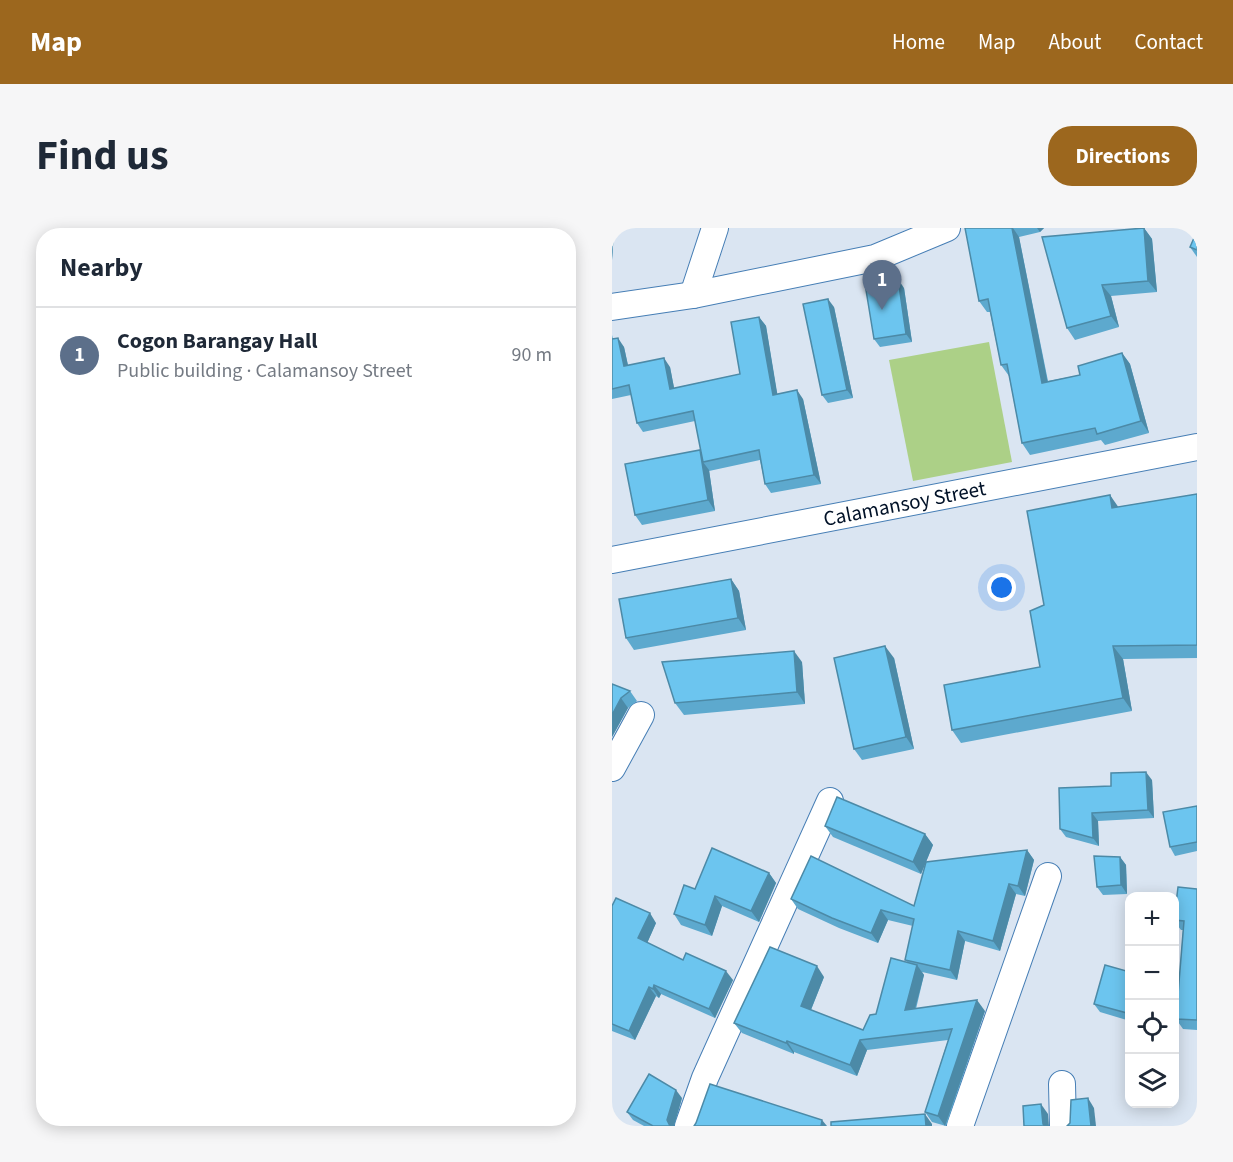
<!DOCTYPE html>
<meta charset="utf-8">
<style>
:root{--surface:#fff;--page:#f6f6f7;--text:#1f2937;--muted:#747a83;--line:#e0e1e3;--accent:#9c671e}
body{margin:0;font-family:"Source Sans 3",sans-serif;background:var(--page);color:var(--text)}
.controls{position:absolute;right:18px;bottom:18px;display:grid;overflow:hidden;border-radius:12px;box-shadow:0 3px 15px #0003}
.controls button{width:54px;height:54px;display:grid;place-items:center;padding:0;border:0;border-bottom:2px solid var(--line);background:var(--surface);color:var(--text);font:30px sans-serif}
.you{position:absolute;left:390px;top:360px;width:21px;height:21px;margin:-15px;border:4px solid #fff;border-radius:50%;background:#1a73e8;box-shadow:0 0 0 9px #1a73e833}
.badge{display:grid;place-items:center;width:39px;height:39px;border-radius:50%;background:var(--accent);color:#fff;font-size:20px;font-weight:700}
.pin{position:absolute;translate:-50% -50px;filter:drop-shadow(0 2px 3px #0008)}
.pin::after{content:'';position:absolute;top:32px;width:21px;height:18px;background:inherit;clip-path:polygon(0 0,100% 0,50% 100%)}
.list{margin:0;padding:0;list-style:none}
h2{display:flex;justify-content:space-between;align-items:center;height:78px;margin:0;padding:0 24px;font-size:26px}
h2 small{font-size:20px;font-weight:400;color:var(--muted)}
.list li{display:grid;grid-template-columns:39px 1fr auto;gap:18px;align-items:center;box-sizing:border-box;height:96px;padding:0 24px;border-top:2px solid var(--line)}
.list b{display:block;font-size:22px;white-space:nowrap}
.list p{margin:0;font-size:20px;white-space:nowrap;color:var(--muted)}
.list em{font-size:20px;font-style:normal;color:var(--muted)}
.icon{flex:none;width:33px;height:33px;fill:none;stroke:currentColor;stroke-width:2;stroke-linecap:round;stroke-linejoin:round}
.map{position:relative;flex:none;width:585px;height:898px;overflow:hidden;border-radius:24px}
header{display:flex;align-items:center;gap:36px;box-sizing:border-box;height:84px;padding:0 30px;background:var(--accent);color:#fff}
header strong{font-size:28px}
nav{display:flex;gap:33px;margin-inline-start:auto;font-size:21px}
.intro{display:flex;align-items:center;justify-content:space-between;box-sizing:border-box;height:144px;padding:0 36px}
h1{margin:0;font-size:42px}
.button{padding:15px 27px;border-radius:24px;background:var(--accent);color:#fff;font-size:21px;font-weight:700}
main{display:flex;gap:36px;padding:0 36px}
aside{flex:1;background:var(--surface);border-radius:24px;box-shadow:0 3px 15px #0003}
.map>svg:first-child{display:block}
.green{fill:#acd087}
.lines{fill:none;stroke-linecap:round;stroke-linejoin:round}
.minor-casing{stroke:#467eb5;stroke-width:28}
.minor{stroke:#fff;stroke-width:26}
.wall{fill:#5da9ce}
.shaded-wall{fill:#4c8aa7}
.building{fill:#6cc5ef;stroke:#4c8aa7;stroke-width:1.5}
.labels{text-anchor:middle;stroke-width:4.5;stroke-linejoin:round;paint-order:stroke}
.street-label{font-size:21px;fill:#001127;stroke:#e7f3ff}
</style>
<header>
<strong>Map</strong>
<nav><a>Home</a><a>Map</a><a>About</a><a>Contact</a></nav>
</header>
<div class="intro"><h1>Find us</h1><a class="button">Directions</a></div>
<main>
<aside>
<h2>Nearby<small></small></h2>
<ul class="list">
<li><span class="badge" style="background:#5c6f8a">1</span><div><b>Cogon Barangay Hall</b><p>Public building · Calamansoy Street</p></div><em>90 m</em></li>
</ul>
</aside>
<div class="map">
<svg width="585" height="898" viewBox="0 0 585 898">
<rect width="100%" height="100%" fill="#dae5f2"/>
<path class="green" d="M377 114 400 234 301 253 277 132Z"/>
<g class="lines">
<g class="minor-casing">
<g id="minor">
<path d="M81 67 103 0"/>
<path d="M0 79 81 67 263 30 335 0"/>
<path id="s1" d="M0 332 585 219"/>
<path d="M0 540 29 487"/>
<path d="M450 856 451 898"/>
<path d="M76 898 93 850 218 573"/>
<path d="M348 898 436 648"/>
</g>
</g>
<use href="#minor" class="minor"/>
</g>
<g class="wall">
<path d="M0 0H10L9 5H2L0 32Z"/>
<path d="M353 0H432L428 4 407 9 436 153 468 147 510 125 518 136 537 205 493 217 489 212 418 227 410 215 397 148 389 137 378 84H375L367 73Z"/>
<path d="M532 0 540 11 545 64 499 68 507 99 463 112 455 100Z"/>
<path d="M585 3V29L578 19Z"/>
<path d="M292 60 300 114 268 119 262 111Z"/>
<path d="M222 79 241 170 216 175 210 167Z"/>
<path d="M147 89 154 98 165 166 191 171 209 256 159 265 153 256 148 232 97 243V242L103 283 30 297 23 287 88 222 89 224 83 193 31 204 25 195 19 167 0 171V107L1 111 12 119 16 137 58 139 62 160 128 146Z"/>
<path d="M585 266V430L511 431 520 483 349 515 340 502 428 439 432 377 498 267 505 279Z"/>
<path d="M119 351 127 363 134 402 22 422 14 410Z"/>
<path d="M282 430 302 521 250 532 242 521Z"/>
<path d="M190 434 193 476 72 487 63 475Z"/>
<path d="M0 456 18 463 25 473 16 480 0 509Z"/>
<path d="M540 552 542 590 486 593 487 618 454 609 448 601 499 558Z"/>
<path d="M585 578V623L563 628 558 619Z"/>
<path d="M213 598 313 606 321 617 309 646 221 609Z"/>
<path d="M415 622 422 632 413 668 404 666 388 723 353 713 345 752 310 744 312 747 304 781 373 783 334 898 320 894 313 884 336 812 255 822 245 848 182 824V826L130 805 122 795 212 749 199 782 251 802 264 786 295 734 293 732 301 698 276 692 266 715 227 700 186 681 179 671 302 678Z"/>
<path d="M508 629 514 637 515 666 491 667 485 659Z"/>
<path d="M157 645 164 655 147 694 110 678 100 708 69 697 62 686 83 661Z"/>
<path d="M585 661V802L571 801 564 791 571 702H569L562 693V687Z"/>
<path d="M0 678 44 695 35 715 71 732 121 752 103 790 49 766 47 770 44 768 23 812 0 803Z"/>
<path d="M518 744V793L488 784 482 776Z"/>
<path d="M70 870 62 898H32L21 892 15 884Z"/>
</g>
<g class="shaded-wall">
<path d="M400 0H401L407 9 438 166 430 155Z"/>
<path d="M425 0H432L428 4Z"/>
<path d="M532 0 540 11 545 64 536 53Z"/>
<path d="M0 1 2 5 0 32Z"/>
<path d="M286 51 292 60 300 114 294 106Z"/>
<path d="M490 57 499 68 507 99 499 88Z"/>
<path d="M216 71 222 79 241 170 235 162Z"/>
<path d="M147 89 154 98 167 176 161 167Z"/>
<path d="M6 110 12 119 18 147 12 138Z"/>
<path d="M510 125 518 136 537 205 529 193Z"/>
<path d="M52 130 58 139 64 170 58 161Z"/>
<path d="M185 162 191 171 209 256 202 247Z"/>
<path d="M88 222 95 233 91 234 97 242 103 283 96 272Z"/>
<path d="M498 267 507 280H500Z"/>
<path d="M119 351 127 363 134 402 126 390Z"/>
<path d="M273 418 282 430 302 521 294 509Z"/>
<path d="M501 418 511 431 520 483 511 470Z"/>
<path d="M182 423 190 434 193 476 185 464Z"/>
<path d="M9 470 16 480 0 509V487Z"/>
<path d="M534 544 540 552 542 590 536 582Z"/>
<path d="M480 585 486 593 487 618 481 610Z"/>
<path d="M313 606 321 617 309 646 301 634Z"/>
<path d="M415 622 422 632 413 668 406 658Z"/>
<path d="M508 629 514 637 515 666 509 657Z"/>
<path d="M157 645 164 655 147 694 139 683Z"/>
<path d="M397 656 404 666 388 723 381 713Z"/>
<path d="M103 668 110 678 100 708 93 697Z"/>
<path d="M269 682 276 692 266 715 259 705Z"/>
<path d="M38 685 44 695 33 720 26 710Z"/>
<path d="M346 703 353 713 345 752 338 742Z"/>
<path d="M305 737 312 747 300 792 293 782Z"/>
<path d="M205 738 212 749 196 789 189 778Z"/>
<path d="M114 743 121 752 103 790 97 781Z"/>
<path d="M42 757 49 766 47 770 41 761Z"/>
<path d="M37 759 44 768 23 812 17 803Z"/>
<path d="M365 772 373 783 333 898 326 888Z"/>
<path d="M248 812 255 822 245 848 238 837Z"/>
<path d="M175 813 182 824V826L174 815Z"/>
<path d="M64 862 70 870 62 898H58L55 892Z"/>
<path d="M476 870 482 880 484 898H479Z"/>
<path d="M429 876 436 886 437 898H433L431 896Z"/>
<path d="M313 886 320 896V898H314Z"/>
<path d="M210 892 215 898H209Z"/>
</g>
<g class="building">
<path d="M353 0H400L430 155 468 147 466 138 510 125 529 193 485 206 483 200 410 215 395 136 389 137 376 71 367 73Z"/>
<path d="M532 0 536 53 490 57 499 88 455 100 430 9Z"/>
<path d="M585 3V22L578 19Z"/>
<path d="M286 51 294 106 262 111 253 56Z"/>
<path d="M216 71 235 162 210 167 191 76Z"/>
<path d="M147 89 161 167 185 162 202 247 153 256 147 222 91 234 81 183 25 195 17 157 0 161V111L6 110 12 138 52 130 58 161 128 146 119 94Z"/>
<path d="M88 222 96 272 23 287 13 236Z"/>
<path d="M585 266V417L501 418 511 470 340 502 332 457 428 439 418 383 432 377 415 283 498 267 500 280Z"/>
<path d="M119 351 126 390 14 410 7 371Z"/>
<path d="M273 418 294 509 242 521 222 430Z"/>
<path d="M182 423 185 464 63 475 50 434Z"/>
<path d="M0 456 18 463 9 470 0 487Z"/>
<path d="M534 544 536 582 480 585 481 610 448 601 447 560 499 558V545Z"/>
<path d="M225 569 313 606 301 634 213 598Z"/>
<path d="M585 578V614L558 619 551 584Z"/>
<path d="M100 620 157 645 139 683 103 668 93 697 62 686 72 657 83 661Z"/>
<path d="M415 622 406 658 397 656 381 713 346 703 338 742 293 732 302 691 269 682 259 705 220 690 179 671 199 628 302 678 314 634Z"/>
<path d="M482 628 508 629 509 657 485 659Z"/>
<path d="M566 659 585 661V792L564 791 572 693 562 692Z"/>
<path d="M4 670 38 685 26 710 71 732 74 725 114 743 97 781 42 757 41 761 37 759 17 803 0 796V678Z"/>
<path d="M158 719 205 738 189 778 251 802 258 787 264 786 279 730 305 737 293 782 365 772 326 888 313 884 340 801 248 812 238 837 175 813 174 815 122 795Z"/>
<path d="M493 737 518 744V777L515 785 482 776Z"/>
<path d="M37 846 64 862 55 892 58 898H41L15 884Z"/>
<path d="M98 856 210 892 209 898H82L84 895Z"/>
<path d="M476 870 479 898H455L458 895 459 872Z"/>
<path d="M429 876 431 896 434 898H412L411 878Z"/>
<path d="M313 886 314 898H219V894Z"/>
</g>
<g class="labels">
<g class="street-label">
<text dy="7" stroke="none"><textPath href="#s1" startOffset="298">Calamansoy Street</textPath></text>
</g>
</g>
</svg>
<div class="controls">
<button>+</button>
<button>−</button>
<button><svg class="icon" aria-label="locate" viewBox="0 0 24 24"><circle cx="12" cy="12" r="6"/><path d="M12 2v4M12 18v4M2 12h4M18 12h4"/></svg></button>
<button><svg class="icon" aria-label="layers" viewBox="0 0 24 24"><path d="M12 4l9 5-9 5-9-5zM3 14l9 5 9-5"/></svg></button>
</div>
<div class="you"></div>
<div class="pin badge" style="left:270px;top:82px;background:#5c6f8a">1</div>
</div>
</main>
